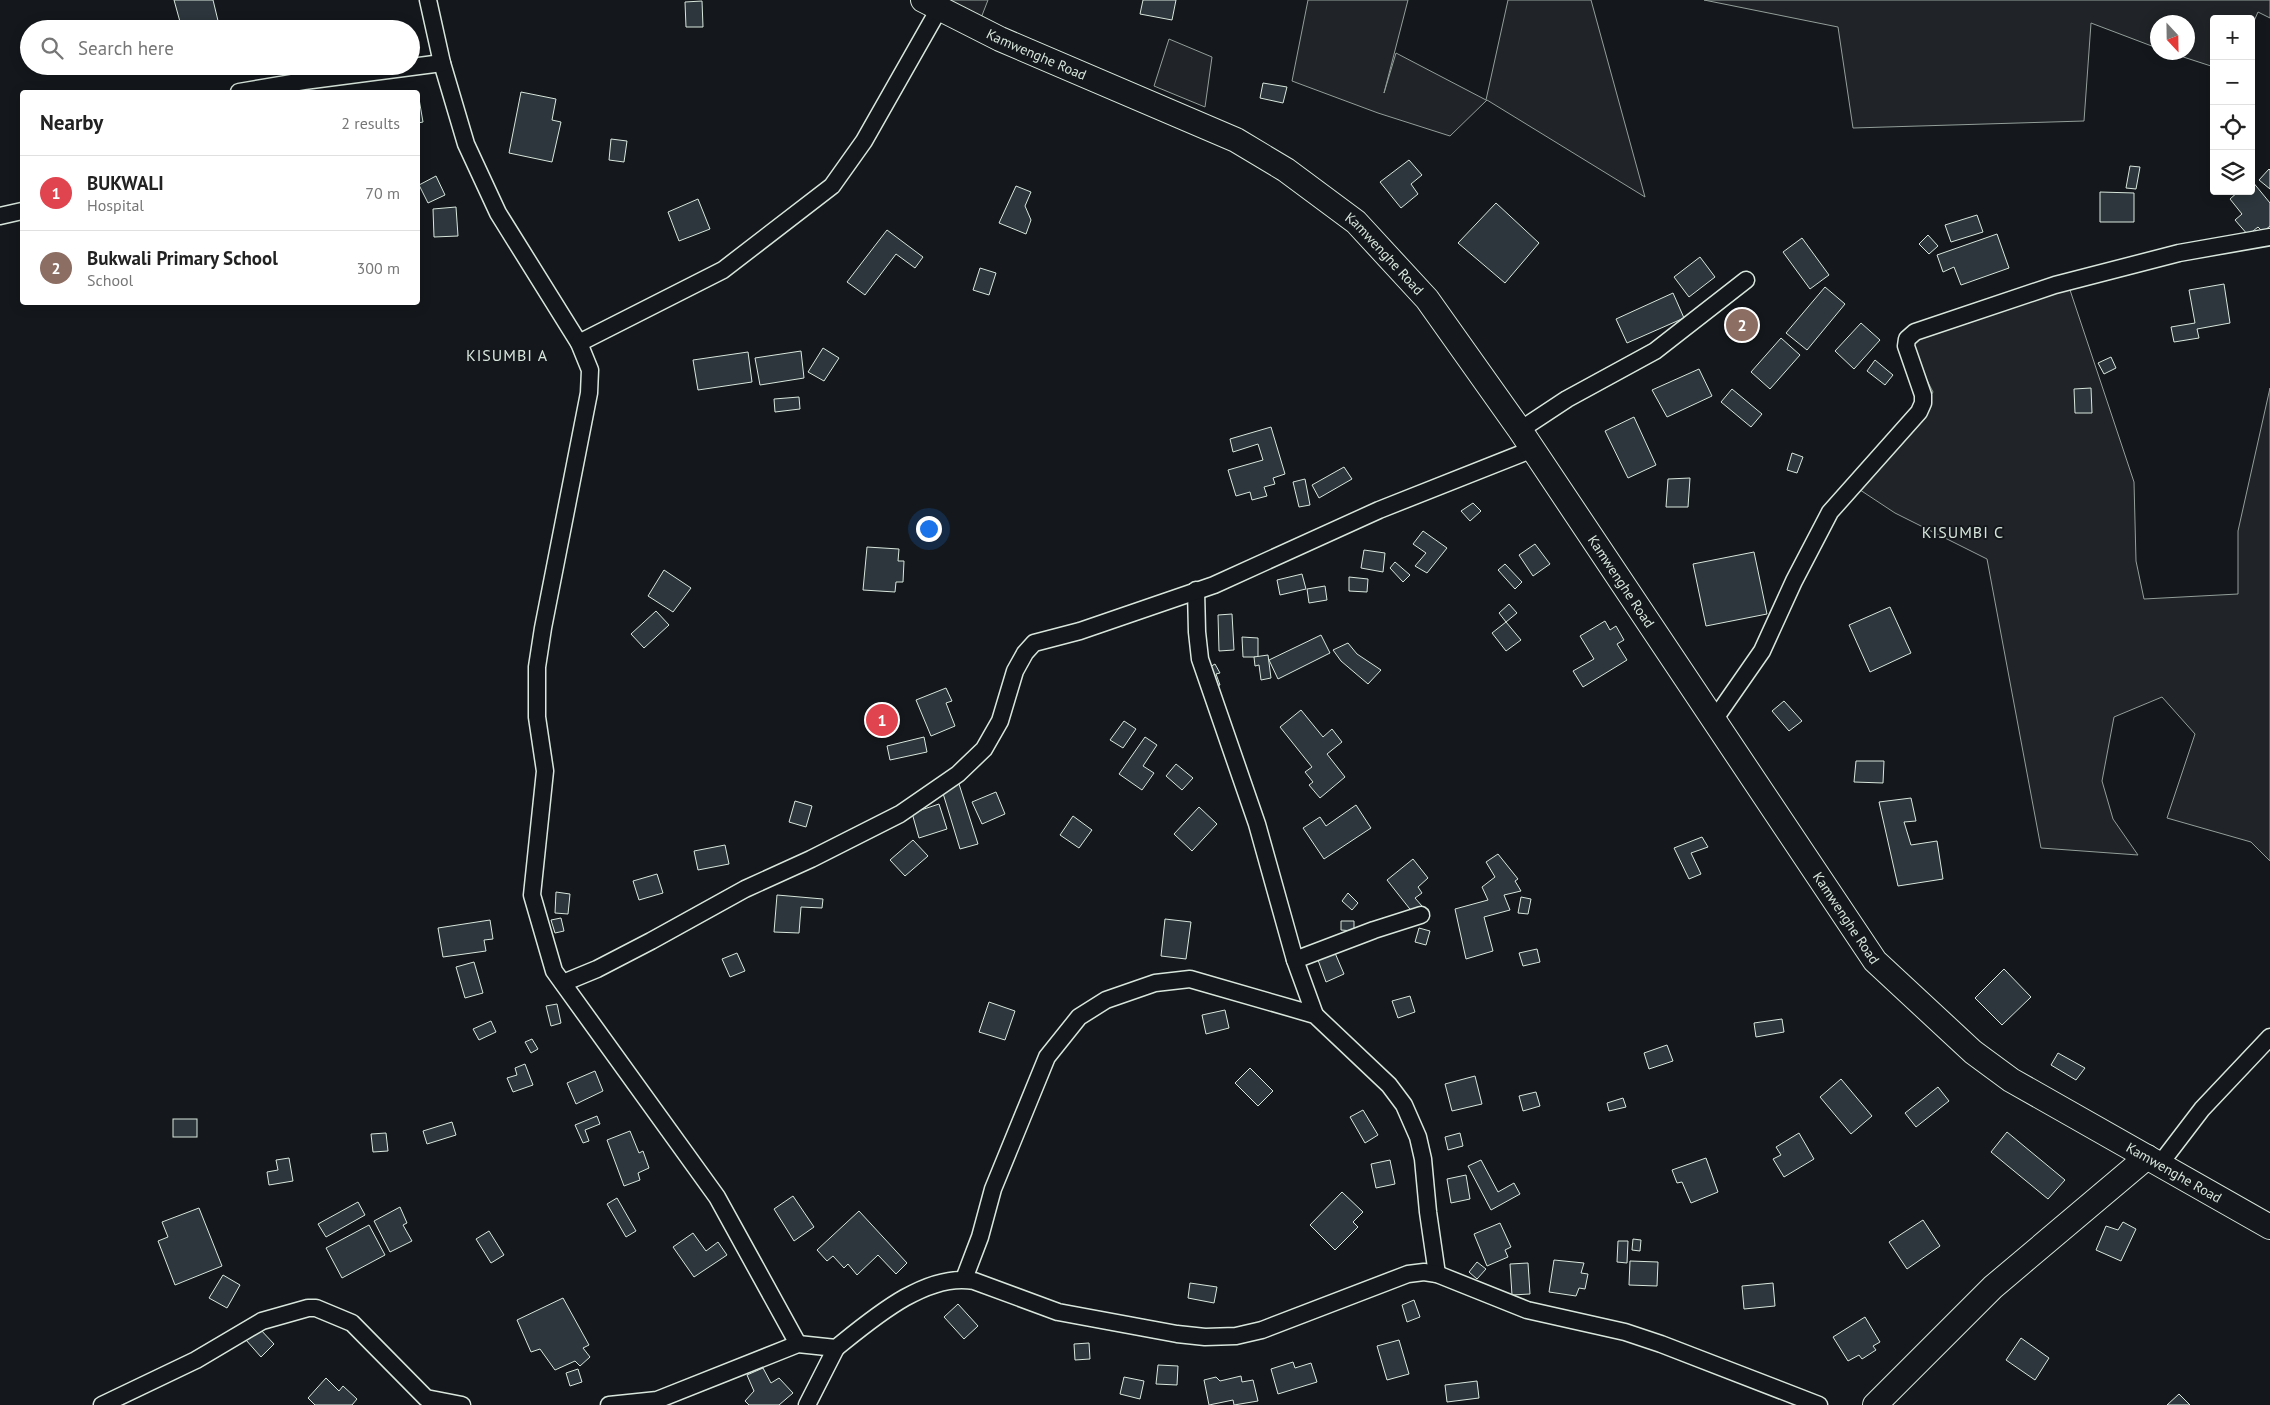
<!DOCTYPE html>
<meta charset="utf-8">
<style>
:root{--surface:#fff;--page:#f2f2f2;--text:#222;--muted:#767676;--line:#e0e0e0;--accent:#d93025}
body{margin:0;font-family:"PT Sans",sans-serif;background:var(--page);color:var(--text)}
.controls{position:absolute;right:15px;top:15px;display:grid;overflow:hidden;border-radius:5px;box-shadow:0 2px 12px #0003}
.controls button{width:45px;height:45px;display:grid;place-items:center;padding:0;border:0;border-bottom:1px solid var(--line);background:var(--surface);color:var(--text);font:25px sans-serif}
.compass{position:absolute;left:2150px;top:15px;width:45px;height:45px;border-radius:50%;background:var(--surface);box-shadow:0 2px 12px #0003;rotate:158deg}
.you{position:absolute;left:928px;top:528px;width:18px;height:18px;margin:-12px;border:4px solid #fff;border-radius:50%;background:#1a73e8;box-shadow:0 0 0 8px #1a73e833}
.badge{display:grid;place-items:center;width:32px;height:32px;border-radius:50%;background:var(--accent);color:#fff;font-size:16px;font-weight:700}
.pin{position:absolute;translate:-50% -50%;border:2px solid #fff;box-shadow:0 1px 5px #0006}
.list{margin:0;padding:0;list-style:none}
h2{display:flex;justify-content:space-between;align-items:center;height:65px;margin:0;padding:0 20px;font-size:21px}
h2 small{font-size:16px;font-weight:400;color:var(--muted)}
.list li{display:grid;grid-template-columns:32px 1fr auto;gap:15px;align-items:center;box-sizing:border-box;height:75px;padding:0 20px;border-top:1px solid var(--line)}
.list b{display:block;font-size:19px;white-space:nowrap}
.list p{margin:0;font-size:16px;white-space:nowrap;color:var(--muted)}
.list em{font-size:16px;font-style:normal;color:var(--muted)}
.icon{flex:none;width:28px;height:28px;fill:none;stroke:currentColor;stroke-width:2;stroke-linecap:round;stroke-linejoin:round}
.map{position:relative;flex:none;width:2270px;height:1405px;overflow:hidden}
.search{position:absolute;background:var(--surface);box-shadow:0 2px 12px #0003;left:20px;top:20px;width:400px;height:55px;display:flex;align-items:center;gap:12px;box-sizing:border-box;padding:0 18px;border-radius:28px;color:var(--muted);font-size:19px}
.panel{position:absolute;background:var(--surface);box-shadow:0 2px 12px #0003;left:20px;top:90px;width:400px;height:215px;border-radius:5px}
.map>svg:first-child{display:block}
.green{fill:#202428;stroke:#939e99}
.building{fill:#2c363c;stroke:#d8e6dc}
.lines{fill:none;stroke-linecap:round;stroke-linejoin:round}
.street-casing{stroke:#d8e6dc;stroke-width:19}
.secondary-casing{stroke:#d8e6dc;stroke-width:26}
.street{stroke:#14181c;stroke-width:16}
.secondary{stroke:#14181c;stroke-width:24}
.labels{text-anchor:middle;stroke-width:4;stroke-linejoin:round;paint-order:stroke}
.street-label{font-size:14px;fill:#d8e6dc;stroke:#14181c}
.quarter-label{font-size:16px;letter-spacing:1px;fill:#d8e6dc;stroke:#14181c}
</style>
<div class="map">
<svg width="2270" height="1405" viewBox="0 0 2270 1405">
<rect width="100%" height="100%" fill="#14181c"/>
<g class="green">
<path d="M947 0H988L981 18Z"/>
<path d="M1308 0H1408L1384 93 1396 53 1486 100 1508 0H1591L1645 197 1487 100 1450 136 1378 113 1292 81Z"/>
<path d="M1704 0H2270V18L2258 12 2251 28V19H2214V67L2171 53 2188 52V22H2158L2157 48 2091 23 2084 121 1853 128 1838 27Z"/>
<path d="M1169 39 1212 57 1205 107 1154 86Z"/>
<path d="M2069 287 2134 482 2136 561 2144 599 2238 594V531L2270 388V861L2251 842 2167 818 2195 734 2162 697 2114 717 2102 781 2113 819 2138 855 2041 848 1987 559 1895 513 1848 482 1928 400 1933 392 1916 359 1912 343 1917 336Z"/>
</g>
<g class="building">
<path d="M174 0H213L220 29H182Z"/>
<path d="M1143 0H1176L1172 20 1140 14Z"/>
<path d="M702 1 703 27H686L685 2Z"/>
<path d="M1263 83 1287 87 1283 103 1260 98Z"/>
<path d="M521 92 556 99 552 120 561 122 552 162 509 153Z"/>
<path d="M418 93 423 122 418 123Z"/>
<path d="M611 139 627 141 624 162 609 160Z"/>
<path d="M1409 160 1422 175 1411 184 1418 194 1401 208 1380 182Z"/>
<path d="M2130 166 2140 167 2136 189 2126 188Z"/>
<path d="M2269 169 2270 170V189L2259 180Z"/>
<path d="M436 176 445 195 428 203 419 185Z"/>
<path d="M2252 181 2270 203V226L2263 232 2258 227 2248 235 2235 220 2242 214 2230 199 2239 191H2251Z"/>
<path d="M1016 186 1031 192 1025 206 1031 220 1026 234 999 223Z"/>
<path d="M2100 192 2134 193V222H2100Z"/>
<path d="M698 199 710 229 679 241 668 212Z"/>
<path d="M1496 203 1539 243 1505 283 1458 243Z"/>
<path d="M456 207 458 236 434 237 433 209Z"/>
<path d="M1977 215 1983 232 1951 242 1945 225Z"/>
<path d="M887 230 923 257 915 268 896 254 865 295 847 282Z"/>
<path d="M1997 234 2009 268 1961 285 1954 267 1943 272 1937 255Z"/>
<path d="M1928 235 1938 246 1929 254 1919 244Z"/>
<path d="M1802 238 1829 275 1810 289 1783 252Z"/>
<path d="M1700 257 1715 277 1689 297 1674 277Z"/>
<path d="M980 268 996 273 989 295 973 290Z"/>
<path d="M2224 284 2230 323 2197 329 2199 338 2174 342 2171 327 2195 323 2189 290Z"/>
<path d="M1825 287 1845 304 1807 350 1786 333Z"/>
<path d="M1673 293 1684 318 1627 343 1616 319Z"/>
<path d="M1861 323 1880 340 1854 369 1835 351Z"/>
<path d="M1781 338 1800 355 1770 389 1751 372Z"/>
<path d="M823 348 839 358 824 381 808 372Z"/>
<path d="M801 351 804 378 760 385 755 358Z"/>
<path d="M748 352 752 382 698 390 693 360Z"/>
<path d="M2111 357 2116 368 2104 374 2098 363Z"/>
<path d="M1875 360 1893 375 1885 385 1867 371Z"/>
<path d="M1699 369 1712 396 1667 417 1652 390Z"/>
<path d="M2091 388 2092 413H2075L2074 389Z"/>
<path d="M1732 389 1762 414 1751 427 1721 402Z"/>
<path d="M799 397 800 409 775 412 774 399Z"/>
<path d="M1634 417 1656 465 1628 478 1605 431Z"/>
<path d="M1271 427 1285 474 1273 478 1275 484 1264 487 1267 496 1252 500 1250 492 1236 496 1228 470 1263 460 1258 444 1233 452 1230 439Z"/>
<path d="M1792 453 1803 457 1797 473 1787 470Z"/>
<path d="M1344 467 1352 479 1319 498 1312 485Z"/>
<path d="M1690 478 1688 507H1666L1668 479Z"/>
<path d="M1305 479 1310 505 1299 507 1293 482Z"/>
<path d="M1473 503 1481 511 1470 521 1461 511Z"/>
<path d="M1423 531 1447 548 1427 573 1415 566 1426 553 1413 544Z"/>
<path d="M1535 544 1550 564 1533 576 1519 555Z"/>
<path d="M867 547 899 549 898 561H904L903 582H896L895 592 863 590Z"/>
<path d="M1364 550 1385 553 1383 572 1361 568Z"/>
<path d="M1754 552 1767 614 1706 626 1693 564Z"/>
<path d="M1395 562 1410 575 1403 582 1390 568Z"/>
<path d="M1505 564 1522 582 1515 589 1498 570Z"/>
<path d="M664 570 691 588 673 612 648 596Z"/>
<path d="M1302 574 1306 589 1280 595 1277 580Z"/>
<path d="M1349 577 1368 579 1367 592 1349 591Z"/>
<path d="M1325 586 1327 600 1309 603 1307 589Z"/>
<path d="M1509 604 1517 613 1506 622 1499 613Z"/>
<path d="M1890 607 1911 653 1870 672 1849 625Z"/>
<path d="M656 611 669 625 644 648 631 634Z"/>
<path d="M1232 614 1234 650 1219 651 1218 615Z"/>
<path d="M1605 621 1610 630 1616 626 1624 640 1617 644 1627 660 1583 687 1573 671 1594 659 1580 636Z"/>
<path d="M1506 622 1521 640 1506 651 1492 633Z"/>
<path d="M1321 635 1330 653 1278 679 1269 660Z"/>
<path d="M1242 637 1258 638V657H1243Z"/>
<path d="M1348 643 1357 654 1381 670 1368 684 1341 661 1333 650Z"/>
<path d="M1268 655 1271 678 1261 680 1259 665 1255 666 1254 657Z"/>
<path d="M1215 664 1220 673 1216 674 1220 685 1214 687 1206 669Z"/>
<path d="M946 688 952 701 946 703 955 726 931 736 916 700Z"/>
<path d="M1784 701 1802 721 1789 731 1772 711Z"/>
<path d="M1301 710 1323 737 1332 729 1342 742 1327 754 1345 777 1320 798 1309 785 1313 782 1305 772 1312 767 1280 727Z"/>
<path d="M1124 721 1136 729 1123 748 1110 740Z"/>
<path d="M924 737 927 752 890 760 887 746Z"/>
<path d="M1145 737 1157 745 1143 766 1154 773 1142 790 1119 774Z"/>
<path d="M1856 761H1884L1883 783 1854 782Z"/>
<path d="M1176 764 1193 778 1182 790 1166 776Z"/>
<path d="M959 784 978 844 960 849 942 790Z"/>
<path d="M996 792 1005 814 982 824 972 802Z"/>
<path d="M1911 798 1916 821 1904 822 1911 845 1937 841 1943 879 1898 886 1879 802Z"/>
<path d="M795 801 812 806 806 827 789 822Z"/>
<path d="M939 804 947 829 919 838 912 813Z"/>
<path d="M1356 805 1371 828 1324 859 1303 828 1320 817 1326 826Z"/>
<path d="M1199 807 1217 824 1192 851 1174 834Z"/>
<path d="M1073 816 1092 830 1079 848 1060 835Z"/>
<path d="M1702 837 1708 847 1691 853 1701 874 1689 879 1674 848Z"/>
<path d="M913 840 928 856 905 876 890 860Z"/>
<path d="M725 845 729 864 698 870 694 851Z"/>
<path d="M1498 854 1518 879 1515 881 1521 891 1504 895 1510 910 1484 917 1493 951 1466 959 1455 909 1488 900 1482 887 1495 877 1486 862Z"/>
<path d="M1413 859 1428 878 1418 887 1422 893 1415 898 1422 906 1413 913 1387 880Z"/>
<path d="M657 874 663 893 639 900 633 881Z"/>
<path d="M556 892 570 894 568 914 555 913Z"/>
<path d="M1348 893 1358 903 1352 910 1342 901Z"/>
<path d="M777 895 823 899 822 908 801 907 799 933 774 932Z"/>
<path d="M1521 897 1531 899 1528 914 1518 913Z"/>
<path d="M561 918 564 931 555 933 551 920Z"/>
<path d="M1165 919 1191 922 1186 959 1161 956Z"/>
<path d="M490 920 493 939 484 940 486 951 443 957 438 928Z"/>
<path d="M1341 921H1354V931L1341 930Z"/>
<path d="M1419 928 1430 931 1426 945 1415 942Z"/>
<path d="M1537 949 1540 962 1523 966 1519 953Z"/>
<path d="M737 953 745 971 730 977 722 959Z"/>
<path d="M1335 953 1344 974 1326 982 1318 960Z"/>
<path d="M474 962 483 993 465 998 456 967Z"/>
<path d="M2004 969 2031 997 2002 1025 1975 998Z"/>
<path d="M1410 996 1415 1012 1398 1018 1392 1001Z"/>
<path d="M989 1002 1015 1011 1005 1040 979 1032Z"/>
<path d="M557 1004 561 1023 551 1026 546 1006Z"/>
<path d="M1225 1010 1229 1028 1206 1034 1202 1015Z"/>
<path d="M1782 1019 1784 1032 1756 1037 1754 1023Z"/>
<path d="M491 1021 496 1032 479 1040 473 1029Z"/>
<path d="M532 1039 538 1049 531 1053 525 1042Z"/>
<path d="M1667 1045 1673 1061 1649 1069 1644 1053Z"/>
<path d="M2058 1053 2085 1068 2076 1080 2051 1065Z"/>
<path d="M525 1064 533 1085 513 1092 507 1078 517 1075 515 1068Z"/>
<path d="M1250 1068 1273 1091 1258 1106 1235 1083Z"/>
<path d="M595 1071 603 1091 576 1104 567 1083Z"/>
<path d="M1475 1076 1482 1104 1452 1111 1445 1084Z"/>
<path d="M1841 1079 1872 1116 1851 1134 1820 1097Z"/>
<path d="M1938 1087 1949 1101 1916 1127 1905 1113Z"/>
<path d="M1536 1092 1540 1106 1523 1111 1519 1096Z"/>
<path d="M1623 1098 1626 1107 1609 1111 1607 1103Z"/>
<path d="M1363 1110 1378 1135 1365 1143 1350 1117Z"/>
<path d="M597 1116 600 1124 585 1130 589 1141 583 1143 575 1125Z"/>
<rect x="173" y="1119" width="24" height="18"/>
<path d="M452 1122 456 1135 427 1144 423 1131Z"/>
<path d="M630 1131 639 1153 643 1151 649 1168 638 1173 640 1180 624 1186 607 1140Z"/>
<path d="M2007 1132 2065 1180 2048 1199 1991 1152Z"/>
<path d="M386 1133 388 1151 373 1152 371 1134Z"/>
<path d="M1460 1133 1463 1146 1448 1150 1445 1137Z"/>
<path d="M1799 1133 1814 1159 1784 1177 1773 1159 1781 1155 1776 1147Z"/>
<path d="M289 1158 293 1181 269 1185 267 1172 278 1170 276 1160Z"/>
<path d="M1706 1158 1718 1192 1691 1203 1682 1182 1677 1183 1672 1170Z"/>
<path d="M1390 1160 1395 1184 1376 1188 1371 1164Z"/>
<path d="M1481 1160 1498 1192 1514 1183 1520 1194 1491 1210 1468 1166Z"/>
<path d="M1466 1175 1470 1199 1451 1203 1447 1179Z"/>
<path d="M1342 1192 1363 1212 1353 1222 1358 1227 1335 1250 1310 1225Z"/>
<path d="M793 1196 814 1227 794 1241 774 1209Z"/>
<path d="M617 1198 636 1231 626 1237 607 1204Z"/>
<path d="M358 1202 365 1215 326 1237 318 1224Z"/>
<path d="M400 1207 407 1223 403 1225 412 1241 390 1252 374 1221Z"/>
<path d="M199 1208 222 1266 175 1285 158 1241 168 1237 162 1222Z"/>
<path d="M859 1211 907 1263 896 1274 878 1255 857 1275 848 1264 844 1268 833 1256 827 1261 817 1250Z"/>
<path d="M1923 1220 1940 1246 1907 1269 1889 1242Z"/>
<path d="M2123 1222 2136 1229 2121 1261 2096 1250 2106 1226 2118 1230Z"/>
<path d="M1500 1223 1511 1247 1505 1250 1508 1257 1487 1266 1474 1234Z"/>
<path d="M369 1225 385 1255 342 1278 326 1248Z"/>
<path d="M489 1231 504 1255 491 1263 476 1239Z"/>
<path d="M693 1233 706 1251 718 1242 727 1255 694 1277 673 1247Z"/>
<path d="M1633 1239 1641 1240 1640 1251 1632 1250Z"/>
<path d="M1618 1241H1628L1627 1263 1617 1262Z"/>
<path d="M1554 1260 1584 1263 1581 1273 1588 1274 1585 1289 1579 1288 1576 1296 1549 1292Z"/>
<path d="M1630 1261 1658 1262 1657 1286 1629 1285Z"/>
<path d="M1477 1262 1486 1269 1477 1279 1469 1272Z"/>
<path d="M1528 1263 1530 1294 1512 1295 1510 1264Z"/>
<path d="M223 1275 240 1285 227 1308 209 1298Z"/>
<path d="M1190 1283 1217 1287 1214 1303 1188 1298Z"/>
<path d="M1773 1283 1775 1306 1744 1309 1742 1286Z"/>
<path d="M563 1298 589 1345 583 1348 590 1357 580 1366 575 1361 555 1370 540 1349 531 1352 517 1320Z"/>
<path d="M1414 1300 1420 1317 1407 1322 1402 1305Z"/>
<path d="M958 1304 978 1326 964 1339 944 1317Z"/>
<path d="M1865 1317 1880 1342 1873 1346 1876 1350 1862 1359 1859 1355 1848 1361 1833 1337Z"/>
<path d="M259 1328 274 1344 261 1357 246 1340Z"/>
<path d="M2021 1338 2049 1358 2035 1380 2006 1360Z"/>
<path d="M1399 1340 1409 1374 1387 1380 1377 1346Z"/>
<path d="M1089 1343 1090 1359 1075 1360 1074 1344Z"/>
<path d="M1293 1362 1295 1368 1311 1363 1317 1382 1278 1394 1271 1369Z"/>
<path d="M1158 1365 1178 1366 1177 1385 1156 1384Z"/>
<path d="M763 1368 771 1383 779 1378 793 1393 779 1405H749L745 1401 754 1391 747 1375Z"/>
<path d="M578 1369 582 1382 570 1386 566 1373Z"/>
<path d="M1241 1376 1242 1382 1253 1380 1258 1401 1234 1405 1233 1400 1209 1405 1204 1380 1216 1377 1220 1381Z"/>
<path d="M1124 1377 1144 1381 1140 1399 1120 1394Z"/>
<path d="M326 1378 339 1391 343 1386 357 1399 352 1405H315L308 1398Z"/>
<path d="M1477 1381 1479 1398 1447 1402 1445 1385Z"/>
<path d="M2179 1394 2190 1405H2167Z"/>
</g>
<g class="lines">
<g class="street-casing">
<g id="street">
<path d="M428 0 442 63 466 144 498 213 579 343 590 370 589 393 543 628 537 667V717L545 771 532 895 554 971 717 1197 798 1344"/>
<path d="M239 92 304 81 442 63"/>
<path d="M0 216 22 211"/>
<path d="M579 343 723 270 832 186 864 141 939 9"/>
<path d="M1520 430 1567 399 1655 351 1746 280"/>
<path d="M1196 590 1197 632 1200 659 1257 824 1295 960 1315 1015"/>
<path d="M1714 720 1762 651 1794 581 1830 512 1919 412 1923 403V395L1906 346 1907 339 1915 332 2055 285 2179 253 2270 237"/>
<path d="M1295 960 1374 930 1421 915"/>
<path d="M563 983 597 969 651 941 745 889 811 859 900 814 958 774 984 749 1000 721 1015 671 1025 653 1034 643 1080 631 1214 585 1379 510 1533 449"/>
<path d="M2160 1164 2202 1109 2270 1037"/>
<path d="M964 1279 980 1237 993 1189 1047 1057 1079 1017 1106 1000 1155 983 1190 979 1315 1015 1389 1085 1404 1105 1418 1137 1423 1159 1428 1212 1437 1274"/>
<path d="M102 1405 196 1360 262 1321 308 1308H316L352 1323 426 1398 462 1405"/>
<path d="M609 1405 657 1400 798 1344 836 1348C872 1319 926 1272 974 1281L1058 1312 1177 1334 1205 1337 1236 1336 1262 1330 1408 1274 1424 1272 1437 1274 1527 1310 1625 1332 1661 1344 1819 1405"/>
<path d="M807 1405 836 1348"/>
</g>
</g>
<g class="secondary-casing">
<g id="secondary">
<path id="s1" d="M923 0 1000 39 1236 140 1286 170 1356 222 1427 299 1520 430 1875 961 1973 1052 2011 1080 2270 1227"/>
<path d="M1875 1405 1993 1287 2147 1157"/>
</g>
</g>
<use href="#street" class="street"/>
<use href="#secondary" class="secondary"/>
</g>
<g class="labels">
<g class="street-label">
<text dy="5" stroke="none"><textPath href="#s1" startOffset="126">Kamwenghe Road</textPath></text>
<text dy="5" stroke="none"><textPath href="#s1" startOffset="531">Kamwenghe Road</textPath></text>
<text dy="5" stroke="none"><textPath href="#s1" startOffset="936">Kamwenghe Road</textPath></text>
<text dy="5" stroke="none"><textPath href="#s1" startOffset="1341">Kamwenghe Road</textPath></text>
<text dy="5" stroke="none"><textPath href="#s1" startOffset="1761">Kamwenghe Road</textPath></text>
</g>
<g class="quarter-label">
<text x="507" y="361">KISUMBI A</text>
<text x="1963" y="538">KISUMBI C</text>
</g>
</g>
</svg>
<div class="controls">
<button>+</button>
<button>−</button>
<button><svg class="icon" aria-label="locate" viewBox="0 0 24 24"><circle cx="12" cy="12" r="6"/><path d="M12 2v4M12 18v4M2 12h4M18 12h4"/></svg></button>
<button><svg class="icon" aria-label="layers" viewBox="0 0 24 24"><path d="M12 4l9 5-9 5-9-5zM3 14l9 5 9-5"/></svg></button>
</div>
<svg class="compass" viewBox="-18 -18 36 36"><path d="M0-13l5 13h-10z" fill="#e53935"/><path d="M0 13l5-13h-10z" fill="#767676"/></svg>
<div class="you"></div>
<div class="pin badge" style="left:882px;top:720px;background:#e0444e">1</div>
<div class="pin badge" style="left:1742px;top:325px;background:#8d6e63">2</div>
<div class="search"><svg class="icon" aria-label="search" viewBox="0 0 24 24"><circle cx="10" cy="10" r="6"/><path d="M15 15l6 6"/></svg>Search here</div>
<section class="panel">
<h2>Nearby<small>2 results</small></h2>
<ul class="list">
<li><span class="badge" style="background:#e0444e">1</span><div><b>BUKWALI</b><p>Hospital</p></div><em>70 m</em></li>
<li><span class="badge" style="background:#8d6e63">2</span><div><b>Bukwali Primary School</b><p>School</p></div><em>300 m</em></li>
</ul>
</section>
</div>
